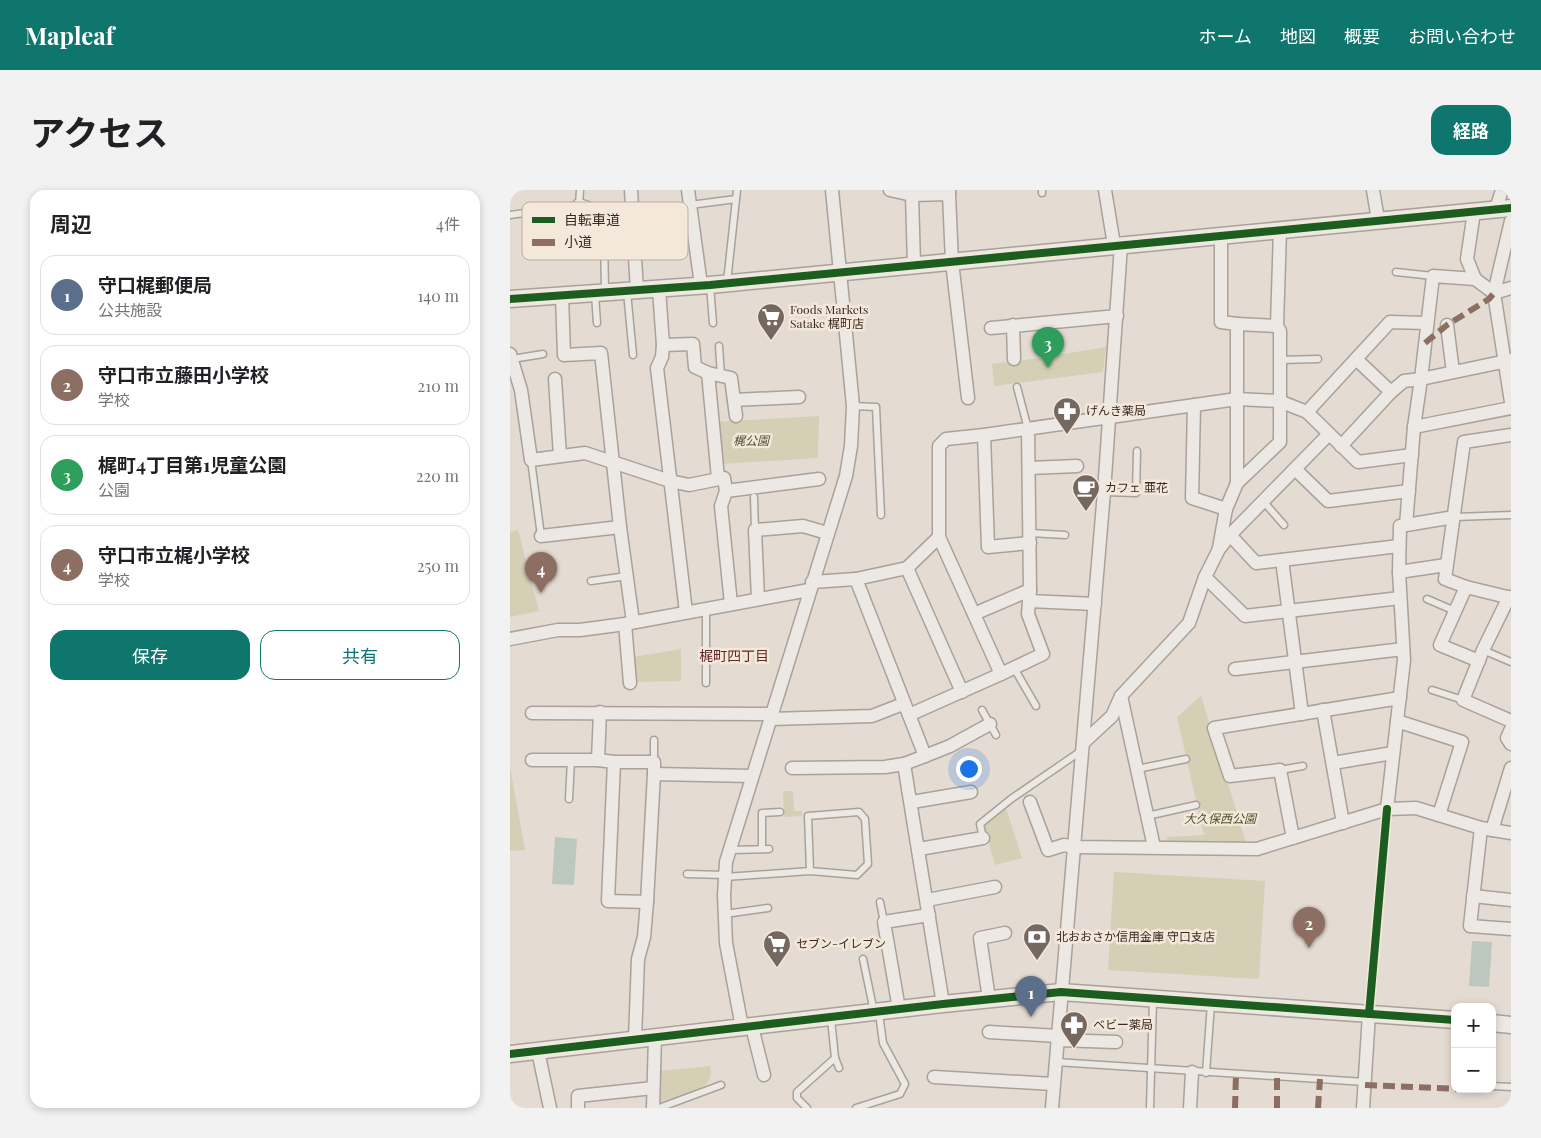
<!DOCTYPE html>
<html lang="ja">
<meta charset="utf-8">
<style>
:root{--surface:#fff;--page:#f2f2f2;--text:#202124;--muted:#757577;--line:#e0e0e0;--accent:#0f766e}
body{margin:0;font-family:"Playfair Display","Noto Sans JP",serif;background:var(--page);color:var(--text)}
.controls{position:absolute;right:15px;bottom:15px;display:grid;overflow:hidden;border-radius:10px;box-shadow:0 2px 8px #0003}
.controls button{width:45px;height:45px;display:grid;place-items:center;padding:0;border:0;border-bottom:1px solid var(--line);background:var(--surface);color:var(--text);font:25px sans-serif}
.you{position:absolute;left:458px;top:578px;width:18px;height:18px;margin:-12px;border:4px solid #fff;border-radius:50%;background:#1a73e8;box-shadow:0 0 0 8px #1a73e833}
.badge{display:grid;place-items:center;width:32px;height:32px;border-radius:50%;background:var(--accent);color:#fff;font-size:16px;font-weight:700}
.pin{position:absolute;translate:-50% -41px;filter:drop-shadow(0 1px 2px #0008)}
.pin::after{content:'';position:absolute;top:26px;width:18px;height:15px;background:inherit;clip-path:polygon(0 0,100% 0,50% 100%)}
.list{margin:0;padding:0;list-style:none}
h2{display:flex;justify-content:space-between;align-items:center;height:65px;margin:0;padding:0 20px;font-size:21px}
h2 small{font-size:16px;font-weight:400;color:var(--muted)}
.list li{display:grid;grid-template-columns:32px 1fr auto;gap:15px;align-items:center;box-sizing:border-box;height:80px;margin:0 10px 10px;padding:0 10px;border:1px solid var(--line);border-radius:15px}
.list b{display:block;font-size:19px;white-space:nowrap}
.list p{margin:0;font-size:16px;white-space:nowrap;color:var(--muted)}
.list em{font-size:16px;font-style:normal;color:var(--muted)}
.actions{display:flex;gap:10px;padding:15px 20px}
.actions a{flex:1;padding:11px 0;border:1px solid var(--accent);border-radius:15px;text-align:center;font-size:18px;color:var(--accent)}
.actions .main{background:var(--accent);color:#fff}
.map{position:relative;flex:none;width:1001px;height:918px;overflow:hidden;border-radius:15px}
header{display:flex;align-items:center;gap:30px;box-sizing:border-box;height:70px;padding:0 25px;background:var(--accent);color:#fff}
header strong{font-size:24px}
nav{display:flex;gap:28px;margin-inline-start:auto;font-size:18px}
.intro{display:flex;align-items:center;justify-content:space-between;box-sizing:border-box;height:120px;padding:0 30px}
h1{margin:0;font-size:35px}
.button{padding:12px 22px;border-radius:15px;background:var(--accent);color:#fff;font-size:18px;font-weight:700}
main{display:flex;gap:30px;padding:0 30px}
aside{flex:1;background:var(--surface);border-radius:15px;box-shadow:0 2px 8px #0003}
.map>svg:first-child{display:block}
.green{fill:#d5cfb6}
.water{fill:#bcc8be}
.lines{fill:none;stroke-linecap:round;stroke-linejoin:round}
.service-casing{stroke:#aaa19a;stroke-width:9}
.minor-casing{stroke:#aaa19a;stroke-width:15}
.tertiary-casing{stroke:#aaa19a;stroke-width:19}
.service{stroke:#ece8e3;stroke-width:6}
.minor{stroke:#ece8e3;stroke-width:12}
.tertiary{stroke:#ece8e3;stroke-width:16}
.quiet{stroke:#8d6e63;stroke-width:6;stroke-dasharray:12 6;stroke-linecap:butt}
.cycleway-casing{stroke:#f3e8da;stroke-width:11}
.cycleway{stroke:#1b5e20;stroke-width:8}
.labels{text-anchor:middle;stroke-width:5;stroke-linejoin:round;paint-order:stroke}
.poi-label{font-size:12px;fill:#382a23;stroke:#f3e8da;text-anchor:start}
.park-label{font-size:12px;font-style:italic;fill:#4f522c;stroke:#f3e8da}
.neighbourhood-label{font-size:14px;fill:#602927;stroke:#f3e8da}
.key{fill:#f3e8da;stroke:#bbafa3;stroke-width:1}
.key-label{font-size:14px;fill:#382a23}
</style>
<header>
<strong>Mapleaf</strong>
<nav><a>ホーム</a><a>地図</a><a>概要</a><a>お問い合わせ</a></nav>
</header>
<div class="intro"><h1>アクセス</h1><a class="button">経路</a></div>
<main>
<aside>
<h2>周辺<small>4件</small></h2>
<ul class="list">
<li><span class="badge" style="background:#5c6f8a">1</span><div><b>守口梶郵便局</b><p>公共施設</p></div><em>140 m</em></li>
<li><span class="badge" style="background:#8d6e63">2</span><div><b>守口市立藤田小学校</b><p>学校</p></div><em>210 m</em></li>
<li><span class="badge" style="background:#2e9e5b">3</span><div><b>梶町4丁目第1児童公園</b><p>公園</p></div><em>220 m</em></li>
<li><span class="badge" style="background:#8d6e63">4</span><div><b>守口市立梶小学校</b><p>学校</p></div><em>250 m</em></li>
</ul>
<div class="actions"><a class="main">保存</a><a>共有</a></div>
</aside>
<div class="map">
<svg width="1001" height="918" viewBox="0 0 1001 918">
<rect width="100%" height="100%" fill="#e4dbd2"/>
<g class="green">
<path d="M596 157 593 182 484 196 482 174 523 169Z"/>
<path d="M309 226 308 268 210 274 207 232Z"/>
<path d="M8 340 29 421 0 427V342Z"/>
<path d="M171 459V491L125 492 123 467Z"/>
<path d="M691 506 736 652H656L657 647 694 645 667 527Z"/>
<path d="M0 577 15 660 0 661Z"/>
<path d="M273 601H283L284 621H292V626L274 627Z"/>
<path d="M496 618 512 668 485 675 474 636Z"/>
<path d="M604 682 755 691 749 789 598 780Z"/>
<path d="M200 876C201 882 202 886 198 892 191 901 162 908 150 912L151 881Z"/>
</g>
<g class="water">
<path d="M45 647 67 649 64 695 42 694Z"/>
<path d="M962 751 982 752 979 797 959 796Z"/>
</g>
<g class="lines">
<g class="service-casing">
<g id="service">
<path d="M532 0V3"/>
<path d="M180 15 226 9"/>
<path d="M0 25 69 15 70 0"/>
<path d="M94 41 95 103"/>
<path d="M886 82 923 86"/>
<path d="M217 92 227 0"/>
<path d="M200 96 203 133"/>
<path d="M117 102 123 165"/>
<path d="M85 105 87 133"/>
<path d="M209 156 211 186"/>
<path d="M2 169 33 164"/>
<path d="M770 170 808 169"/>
<path d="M507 197 518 239"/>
<path d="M343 216 366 217 371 325"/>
<path d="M21 270 31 346"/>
<path d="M594 302 626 303 627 261"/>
<path d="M244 307 245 340"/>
<path d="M753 311 774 335"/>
<path d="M944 327 1001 325"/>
<path d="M520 343 555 345"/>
<path d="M81 391 117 386"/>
<path d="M917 409 945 421"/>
<path d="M196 419V493"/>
<path d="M973 460 1001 472"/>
<path d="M504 478 526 516"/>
<path d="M922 500 953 510"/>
<path d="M472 520 486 545"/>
<path d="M144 572V550"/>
<path d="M627 579 676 569"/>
<path d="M770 580 793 576"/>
<path d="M59 609 61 570"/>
<path d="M637 626 686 615"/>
<path d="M473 648 470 634 501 609 571 561"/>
<path d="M252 659V623L270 622"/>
<path d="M220 660 259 659"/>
<path d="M177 684 215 685"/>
<path d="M215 687 300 681 347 685 358 674 355 629 349 622 298 626 300 681"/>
<path d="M370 712 374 732"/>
<path d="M215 724 258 718"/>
<path d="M353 769 364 822"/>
<path d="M321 829 325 868 329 878"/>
<path d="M546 872 855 892"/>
<path d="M696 883 701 814"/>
<path d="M982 896 1001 897"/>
<path d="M149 918 211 895"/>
<path d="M297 918 287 908V902L325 868"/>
<path d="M346 918 390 904 395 894 373 853 369 823"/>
<path d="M640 918 643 810"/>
</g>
</g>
<g class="minor-casing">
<g id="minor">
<path d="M121 0 127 101"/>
<path d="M178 0 191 95"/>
<path d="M380 0 402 5 404 74"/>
<path d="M595 0 604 55"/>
<path d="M863 0 868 30"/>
<path d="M439 4 442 72 458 208"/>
<path d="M402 5 439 4V0"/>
<path d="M69 15 92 23 123 24"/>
<path d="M986 19 992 0"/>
<path d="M964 22 957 69 965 89"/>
<path d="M1001 31 984 103 1001 212"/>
<path d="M711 46V132L727 134V293"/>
<path d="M149 99 153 155 183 154 185 177 198 183 221 188 226 226"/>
<path d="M984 103 1001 98"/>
<path d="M52 106 54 165 91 163 110 337 123 432"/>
<path d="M727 134 767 136"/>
<path d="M503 135 504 169"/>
<path d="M937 135 943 182"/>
<path d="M481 138 607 126"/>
<path d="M153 155 152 167 147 178 176 422"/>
<path d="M0 164 11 200 21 270 75 263 160 291 179 295 214 288 216 301 211 316 221 414"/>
<path d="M846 169 881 202"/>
<path d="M198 183 208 288"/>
<path d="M45 189 50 266"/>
<path d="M224 210 289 207"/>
<path d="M684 215 682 308 716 319 709 358"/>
<path d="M797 222 880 132 917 133"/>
<path d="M904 237 1001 218"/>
<path d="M474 245 478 357 520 353"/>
<path d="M1001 245 954 252 935 389 956 397 1001 408"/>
<path d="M831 256 881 202 894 191 911 189 923 86 965 89 984 103"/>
<path d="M519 278 567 276"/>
<path d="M785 279 818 311 899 301"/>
<path d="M216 301 309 289"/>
<path d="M716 319 727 293 770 252V141L767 136 770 40"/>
<path d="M896 335 904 237 911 189 1001 170"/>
<path d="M720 345 746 373 889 356"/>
<path d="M31 346 110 337"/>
<path d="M772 370 792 524"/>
<path d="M397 378 452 502"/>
<path d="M889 382 936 375"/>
<path d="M695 387 735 426 890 408"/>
<path d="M302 392 346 389 397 378 429 347"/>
<path d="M956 397 930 455 969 471"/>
<path d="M999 407 973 460 953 510 1001 531"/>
<path d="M248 409 245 340 293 336 317 343"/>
<path d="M519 411 585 414"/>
<path d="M464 424 520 400 518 239"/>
<path d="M115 434 120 493"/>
<path d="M0 449 48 440H70L115 434 299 400"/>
<path d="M725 479 893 459"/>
<path d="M491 484 533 464 518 424 520 400"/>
<path d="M611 506 644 657"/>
<path d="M813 520 833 633"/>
<path d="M22 523 263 524"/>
<path d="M399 525 491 484 429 347V256L436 249 474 245 727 209 769 211 797 222 848 272 902 265"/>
<path d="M261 529 362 526 393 514"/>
<path d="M887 531 952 552 929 625"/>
<path d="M1001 539 997 548 1001 554"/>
<path d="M573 553 602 526 611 506 679 433 695 387 709 359 720 345 819 244"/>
<path d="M415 566 440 556 480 534"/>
<path d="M22 570H88L104 572H144V584"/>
<path d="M88 570 90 522"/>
<path d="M104 572 98 711 137 712"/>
<path d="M823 573 883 563"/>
<path d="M394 574 433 814"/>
<path d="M282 578 375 577 394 574 415 566 346 389"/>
<path d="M402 612 461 602"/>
<path d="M520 612 538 660 554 655 564 657 747 659 877 619 906 618 971 638 1001 643"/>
<path d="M877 619 894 470 889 382 890 336 944 327"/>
<path d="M971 638 960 736 1001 739"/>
<path d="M982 640 1001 578"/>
<path d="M783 648 770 580 720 586 704 538 890 508"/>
<path d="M409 659 473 648"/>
<path d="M963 706 1001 710"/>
<path d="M417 710 485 697"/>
<path d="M479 809 470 748 495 743"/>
<path d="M389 819 374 732 419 725"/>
<path d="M232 837 216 753 214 705 216 672 336 286 341 256 343 216 322 0"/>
<path d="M242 837 254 885"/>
<path d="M479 842 548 846"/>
<path d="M125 849 128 769 134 747 137 712 144 584 242 586"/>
<path d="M548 850 606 852"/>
<path d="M28 861 40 918"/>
<path d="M424 887 543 894"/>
<path d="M68 918V906L143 898"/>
<path d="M143 918 145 847"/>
<path d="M542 918 594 302 611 55"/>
<path d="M680 918 682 882"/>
<path d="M853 918 859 824"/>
</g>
</g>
<g class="tertiary-casing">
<g id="tertiary">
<path d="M0 109 200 95 1001 18"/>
<path d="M982 833 1001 835"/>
<path d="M0 864 433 814 551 802 945 830"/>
</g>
</g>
<use href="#service" class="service"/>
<use href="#minor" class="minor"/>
<use href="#tertiary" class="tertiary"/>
<g class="quiet">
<path d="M915 153 937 135 979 109 984 103"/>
<path d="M855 895 954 899"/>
<path d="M725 918 726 884"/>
<path d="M767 918V887"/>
<path d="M808 918 810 889"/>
</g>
<g class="cycleway-casing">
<g id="cycleway">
<path d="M0 109 200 95 1001 18"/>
<path d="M859 824 877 619"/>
<path d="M0 864 433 814 551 802 945 830"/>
</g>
</g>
<use href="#cycleway" class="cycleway"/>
</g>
<defs>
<g id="supermarket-pin" transform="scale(1.4375)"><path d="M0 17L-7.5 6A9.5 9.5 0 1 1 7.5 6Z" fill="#746860" stroke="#f3e8da"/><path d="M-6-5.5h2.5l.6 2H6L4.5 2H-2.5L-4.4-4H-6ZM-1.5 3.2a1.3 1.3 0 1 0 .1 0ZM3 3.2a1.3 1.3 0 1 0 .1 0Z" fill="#fff"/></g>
<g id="pharmacy-pin" transform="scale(1.4375)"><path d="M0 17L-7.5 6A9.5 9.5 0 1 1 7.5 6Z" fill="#746860" stroke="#f3e8da"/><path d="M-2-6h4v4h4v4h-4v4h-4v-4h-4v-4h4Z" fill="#fff"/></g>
<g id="cafe-pin" transform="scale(1.4375)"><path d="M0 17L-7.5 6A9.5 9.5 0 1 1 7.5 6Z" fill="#746860" stroke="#f3e8da"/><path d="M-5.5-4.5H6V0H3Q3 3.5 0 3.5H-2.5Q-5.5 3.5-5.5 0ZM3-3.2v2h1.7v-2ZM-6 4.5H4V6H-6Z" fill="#fff"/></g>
<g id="bank-pin" transform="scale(1.4375)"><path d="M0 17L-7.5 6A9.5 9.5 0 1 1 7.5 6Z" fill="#746860" stroke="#f3e8da"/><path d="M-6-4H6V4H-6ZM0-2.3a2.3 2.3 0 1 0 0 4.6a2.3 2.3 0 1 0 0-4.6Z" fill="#fff"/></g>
</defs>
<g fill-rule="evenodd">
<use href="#supermarket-pin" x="261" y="127"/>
<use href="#pharmacy-pin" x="557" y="221"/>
<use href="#cafe-pin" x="576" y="298"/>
<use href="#bank-pin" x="527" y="747"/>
<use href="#supermarket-pin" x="267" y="754"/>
<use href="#pharmacy-pin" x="564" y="835"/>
</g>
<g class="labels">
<g class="poi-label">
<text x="280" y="124">Foods Markets<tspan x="280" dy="14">Satake 梶町店</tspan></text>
<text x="576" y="225">げんき薬局</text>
<text x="595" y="302">カフェ 亜花</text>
<text x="546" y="751">北おおさか信用金庫 守口支店</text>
<text x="286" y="758">セブン-イレブン</text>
<text x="583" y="839">ベビー薬局</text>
</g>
<g class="park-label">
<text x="241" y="255">梶公園</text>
<text x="710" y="633">大久保西公園</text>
</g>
<g class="neighbourhood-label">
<text x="224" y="471">梶町四丁目</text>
</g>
</g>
<rect x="12" y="12" width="166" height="58" rx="8" class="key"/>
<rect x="22" y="27" width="23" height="6" fill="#1b5e20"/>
<rect x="22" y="49" width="23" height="7" fill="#8d6e63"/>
<g class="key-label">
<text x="54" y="35">自転車道</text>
<text x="54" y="57">小道</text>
</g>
</svg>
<div class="controls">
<button>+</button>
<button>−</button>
</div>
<div class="you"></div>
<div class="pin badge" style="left:521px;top:827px;background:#5c6f8a">1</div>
<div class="pin badge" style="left:799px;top:758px;background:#8d6e63">2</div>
<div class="pin badge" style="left:538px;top:178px;background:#2e9e5b">3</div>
<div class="pin badge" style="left:31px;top:403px;background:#8d6e63">4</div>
</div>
</main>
